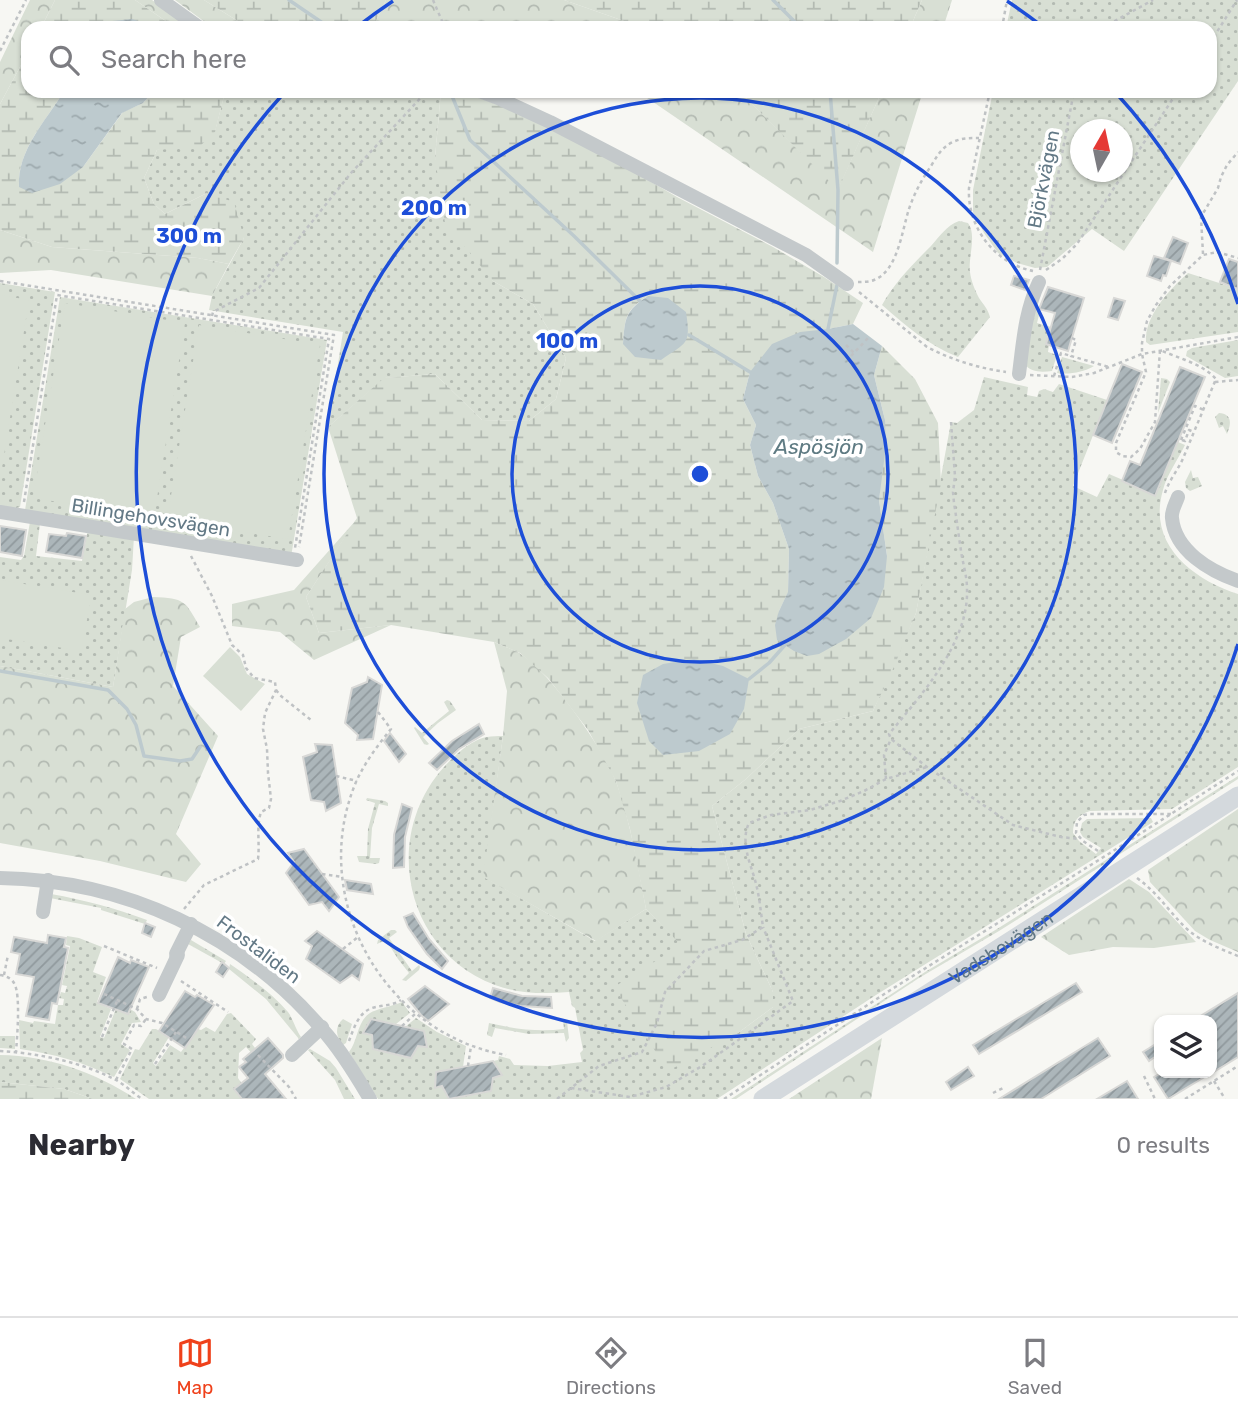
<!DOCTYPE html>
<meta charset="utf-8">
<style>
:root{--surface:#fff;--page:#f2f2f3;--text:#2b2b33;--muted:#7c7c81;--line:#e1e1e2;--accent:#ef411b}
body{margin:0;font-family:Rubik,sans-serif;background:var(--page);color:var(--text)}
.controls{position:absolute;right:21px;bottom:21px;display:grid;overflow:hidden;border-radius:14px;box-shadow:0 2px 5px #0004}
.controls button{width:63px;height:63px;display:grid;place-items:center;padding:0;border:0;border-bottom:2px solid var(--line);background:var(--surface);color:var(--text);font:35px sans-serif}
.compass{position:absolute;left:1070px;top:119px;width:63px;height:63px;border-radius:50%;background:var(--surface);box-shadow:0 2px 5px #0004;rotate:9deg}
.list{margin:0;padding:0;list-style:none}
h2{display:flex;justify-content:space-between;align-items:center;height:91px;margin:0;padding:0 28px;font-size:30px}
h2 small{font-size:23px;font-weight:400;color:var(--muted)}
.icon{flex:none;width:38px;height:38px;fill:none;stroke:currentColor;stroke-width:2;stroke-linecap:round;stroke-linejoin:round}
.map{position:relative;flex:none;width:1238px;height:1099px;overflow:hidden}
.search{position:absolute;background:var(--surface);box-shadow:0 2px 5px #0004;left:21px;right:21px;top:21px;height:77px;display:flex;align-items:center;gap:18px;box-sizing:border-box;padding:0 24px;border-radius:21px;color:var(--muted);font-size:26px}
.sheet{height:217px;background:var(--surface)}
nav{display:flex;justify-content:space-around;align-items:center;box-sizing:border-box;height:98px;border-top:2px solid var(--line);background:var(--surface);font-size:19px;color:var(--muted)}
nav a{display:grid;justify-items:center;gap:4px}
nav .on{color:var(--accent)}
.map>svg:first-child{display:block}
.grass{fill:url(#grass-dots);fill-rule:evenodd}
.forest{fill:url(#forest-crowns)}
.wetland{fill:url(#wetland-marsh);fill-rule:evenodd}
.park{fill:#d8dfd4}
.water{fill:url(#water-ripples)}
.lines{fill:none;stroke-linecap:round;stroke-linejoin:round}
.stream{stroke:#bdcace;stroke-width:3.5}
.building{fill:url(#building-hatch);stroke:#d8d8d6;stroke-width:2}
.path{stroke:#bfc2c4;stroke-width:2.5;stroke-dasharray:3.5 3.5;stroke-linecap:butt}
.minor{stroke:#c4c9cb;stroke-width:14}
.major{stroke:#d4d9dd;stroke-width:19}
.ring{fill:none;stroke:#1d4ed8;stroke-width:3.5}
.labels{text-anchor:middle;stroke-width:7;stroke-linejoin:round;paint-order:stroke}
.street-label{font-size:19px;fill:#637986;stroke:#fff}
.water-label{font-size:21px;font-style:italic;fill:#5f7b83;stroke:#fff}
.centre{fill:#1d4ed8;stroke:#fff;stroke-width:3.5}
.ring-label{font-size:21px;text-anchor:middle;font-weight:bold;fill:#1d4ed8;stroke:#fff;stroke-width:7;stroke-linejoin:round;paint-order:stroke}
</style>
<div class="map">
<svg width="1238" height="1099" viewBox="0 0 1238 1099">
<defs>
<pattern id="grass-dots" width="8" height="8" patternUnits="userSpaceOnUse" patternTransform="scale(1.75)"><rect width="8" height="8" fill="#d8dfd4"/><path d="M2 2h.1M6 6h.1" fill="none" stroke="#b3bab2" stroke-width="1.8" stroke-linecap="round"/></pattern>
<pattern id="forest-crowns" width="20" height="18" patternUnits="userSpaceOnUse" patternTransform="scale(1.75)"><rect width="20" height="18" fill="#d8dfd4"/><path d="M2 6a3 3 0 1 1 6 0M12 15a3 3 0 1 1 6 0" fill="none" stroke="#b3bab2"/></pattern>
<pattern id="wetland-marsh" width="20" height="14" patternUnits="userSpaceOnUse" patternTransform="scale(1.75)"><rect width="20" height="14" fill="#d8dfd4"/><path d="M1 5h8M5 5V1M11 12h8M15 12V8" fill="none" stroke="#b3bab2"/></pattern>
<pattern id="water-ripples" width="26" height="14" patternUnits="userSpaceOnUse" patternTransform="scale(1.75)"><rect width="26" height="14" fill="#bdcace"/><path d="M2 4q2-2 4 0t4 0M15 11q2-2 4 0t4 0" fill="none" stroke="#9da9ad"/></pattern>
<pattern id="building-hatch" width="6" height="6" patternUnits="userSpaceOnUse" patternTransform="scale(1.75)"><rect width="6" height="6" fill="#acb6ba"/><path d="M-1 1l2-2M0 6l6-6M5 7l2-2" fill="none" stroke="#90999d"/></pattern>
</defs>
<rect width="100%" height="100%" fill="#f7f7f3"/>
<g class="grass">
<path d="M1012 0H1238V81L1124 251 1092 229 1047 267 1035 268 1017 263 998 253 984 233 973 212V190L993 91H1210V28H1006ZM1080 130H1122V172H1080Z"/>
<path d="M234 91H441L435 158 493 281 533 304 566 358 556 399 529 421 482 420 435 374 385 378 328 427 343 332 209 310 212 296 244 238 207 193 165 214 154 204 144 178 157 150 215 131 224 96Z"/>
<path d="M959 221 968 223C977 235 968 257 970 272 971 281 975 290 979 298 983 304 988 309 990 317L958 357C928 345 906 326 882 305 895 282 912 265 931 246 940 236 946 226 959 221Z"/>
<path d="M1188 273 1238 289V332L1150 345 1146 342C1144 316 1170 289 1188 273Z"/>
<path d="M0 283 55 292 20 507 10 510 0 509Z"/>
<path d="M60 297 327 340 291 557 25 510Z"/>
<path d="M1034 309 1040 311 1037 323 1051 327 1046 344 1049 345 1048 352 1057 355 1052 371C1043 372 1030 373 1025 364Z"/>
<path d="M1238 340V376L1225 378 1186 356 1187 351 1192 348Z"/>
<path d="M1062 357 1094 366C1084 372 1069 375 1057 373Z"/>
<path d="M984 377 1028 387 1027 395 1037 397 1039 391 1044 389 1053 392 1059 384 1107 400 1073 486 1097 497 1109 474 1123 480 1122 481 1155 496 1178 442 1185 445C1178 460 1167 474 1163 490 1147 544 1192 579 1238 594V767L1172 809 1090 811C1078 815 1073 821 1073 833L1079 841 1096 854 1101 848 1083 837 1080 832 1082 823 1087 819 1151 818 1153 822 876 995 717 1099H378L349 1052C358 1041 357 1021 370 1013 376 1009 393 1006 402 1002L410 1013 396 1024 371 1019 363 1033 372 1035 373 1049 411 1057 418 1046 427 1047 424 1031 405 1027 416 1018 437 1032 466 1046 463 1067 436 1072 435 1088 501 1075 493 1061 498 1060 499 1056 510 1059 514 1065 548 1066 582 1062 580 1053 583 1050 575 1008 572 1006 569 992C544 994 520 994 495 985 405 951 381 837 444 767 454 756 472 739 487 737 492 736 498 736 503 736L484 877 595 941 646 909 682 945 738 1033 773 1007V992L746 934 712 806 746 779 799 729 873 711 916 613 951 422 957 423 974 410Z"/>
<path d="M1161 378 1167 379 1170 382 1158 413Z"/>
<path d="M1219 413C1233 414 1231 425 1227 434L1223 426 1219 428 1215 417Z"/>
<path d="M1191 470 1193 478 1198 477 1202 486 1190 491 1186 488 1185 482Z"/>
<path d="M30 522 40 523 36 556 82 561 88 529 134 536 132 570 113 687 0 666V557L21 560 24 556Z"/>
<path d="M447 700 450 701 456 710 438 723 423 737 429 744 427 745 424 744 414 728 415 727 422 733 449 711 444 702Z"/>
<path d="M1238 776V779L999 931 919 978 736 1099H731L925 972 997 929Z"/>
<path d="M367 798 385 801 388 803V806L379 804 372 828 370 858H380L379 863 376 864 359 862 357 856H367L368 829 375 803 366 800Z"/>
<path d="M51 894C84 900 115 908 147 920L145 924 101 910V908L50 898Z"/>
<path d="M391 930H395L397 932 389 938 412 971 419 965 420 967 419 970 406 981 402 980 409 973 398 959 386 940 377 944 378 940Z"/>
<path d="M67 936 79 938 102 947 93 972 106 977 97 1002 111 1009 100 1037 104 1038 116 1009 128 1014 130 1009 135 1012 141 1022 132 1023 121 1044 130 1050 114 1077C82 1062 55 1054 20 1049L19 1020 33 1023 34 1021 55 1024 58 1005H63L64 999 59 998 61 992 65 993 67 986 62 985 70 946 66 945Z"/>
<path d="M191 940 226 961 224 964 188 944Z"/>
<path d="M230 964C250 978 272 993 288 1012 292 1017 296 1030 301 1037L299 1039 266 999 229 969Z"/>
<path d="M231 1013 256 1039 252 1044 259 1053 255 1057 246 1047 239 1053 238 1078 252 1099H149L120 1079 135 1049 139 1050 152 1029H156L169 1037 153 1063 156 1066 170 1045 181 1052 198 1029 201 1030 206 1027 215 1032 227 1014Z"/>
<path d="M343 1019 352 1024 346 1043 343 1045C336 1037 334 1027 343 1019Z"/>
<path d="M563 1020 567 1022 569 1038 566 1042 564 1033 529 1034 495 1028 492 1037 487 1035 489 1023C515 1029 538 1032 564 1029Z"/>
<path d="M0 1036H15V1049L0 1048Z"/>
<path d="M310 1049 330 1061 336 1068 355 1099H344L335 1080 308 1050Z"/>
<path d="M0 1055C49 1056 95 1072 136 1099H93L64 1089 0 1082Z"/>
</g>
<g class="forest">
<path d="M30 0H55L41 28H28V52L0 104V62Z"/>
<path d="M135 0H152L192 28H176Z"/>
<path d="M175 0H204L249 28H213Z"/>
<path d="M386 0H564L644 28H323L375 23Z"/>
<path d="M922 0H952L943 28H910Z"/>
<path d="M637 91H739L838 189 882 91H923L873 252Z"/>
<path d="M0 230 52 247 198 258 229 264 212 296 51 270 0 273Z"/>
<path d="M357 519 306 597 319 633 391 625 314 660 280 632 232 626V604L294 590Z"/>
<path d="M153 597C185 598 185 601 200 627L181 637 173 686 218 736 176 834 201 864 186 882 100 861 0 843V666L113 687 125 609 134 602Z"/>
<path d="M494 642C502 646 511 648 519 653 549 670 605 751 617 784 631 825 638 867 646 909L596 941 483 877 503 736 507 691Z"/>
<path d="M1238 809V952L1210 940 1195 931 1150 882 1148 870Z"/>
<path d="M1129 879 1149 892 1196 942 1154 948 1113 947 1069 955 1041 937Z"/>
<path d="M882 1038 871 1099H789Z"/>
</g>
<g class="wetland">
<path d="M55 0H135L176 28H152L150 25 112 21 96 28H41Z"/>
<path d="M204 0H386L375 23 323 28H249Z"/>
<path d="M564 0H922L910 28H644Z"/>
<path d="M28 52V91H64C46 121 17 150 19 187L83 167 123 112 143 103 154 91H234L224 96 215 132 200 146 157 150 144 178 154 204 165 214 207 193 234 202 244 238 229 264 198 258 52 247 0 230V104Z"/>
<path d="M441 91H458L511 109 600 152 677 197 773 247 824 277 863 303 853 324 828 329 750 372 743 399 756 425 750 445 758 476 773 503 789 549 788 593 779 611 887 556 879 500 885 420 874 375 882 346 915 379 938 423 941 483 916 613 893 669 873 711 799 729 746 779 712 806 746 934 773 992V1007L738 1033 668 1071 614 987 681 945 646 909 630 829 616 781 588 730 548 678 520 653 494 642 391 625 319 633 306 597 357 518 328 427 384 378 435 374 482 420 529 421 556 399 566 358 533 304 493 281 445 223 435 158ZM648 296 623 344C625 318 625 310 648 296Z"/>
<path d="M739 91H882L838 190Z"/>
<path d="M0 1082 64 1089 93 1099H0Z"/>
</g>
<g class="park">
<path d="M0 295 29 300 0 480Z"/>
<path d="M65 303 185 323 154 517 33 498Z"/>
<path d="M199 325 320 345 288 539 167 520Z"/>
<path d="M0 580 91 595 82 651 0 638Z"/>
<path d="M230 647 240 657 247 674 265 684 241 711 203 676Z"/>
</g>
<g class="water">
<path d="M132 19 150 25 152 28H96L112 21Z"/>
<path d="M64 91H154L143 103 122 113 83 167 60 184 32 193 19 187C17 150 46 121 64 91Z"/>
<path d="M648 296 668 298 686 312C691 345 687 342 661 360L635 357 623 344C625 318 625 311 648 296Z"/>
<path d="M853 324 882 346 874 375 885 420 886 446 879 500 887 556 884 587 871 618 846 639 819 654 807 656 794 651 777 640 775 625 779 611 788 592 789 549 773 503 758 476 750 445 756 425 743 399 750 372 772 344 800 332 828 329Z"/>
<path d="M694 659 723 666 749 679 744 709 730 734 699 751 663 755 649 741 637 703 643 675 663 664Z"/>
</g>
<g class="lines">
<g class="stream">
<path d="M289 0 330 28"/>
<path d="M773 0 801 28"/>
<path d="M450 91 470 140 574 236 640 301"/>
<path d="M830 91 838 190 837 263"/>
<path d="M828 329 837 285"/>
<path d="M689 335 750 372"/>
<path d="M0 671 108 690 127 709 136 725 144 756 180 761 192 759 200 747"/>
<path d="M749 679 769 663 785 645"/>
</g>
</g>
<g class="building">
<path d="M1173 237 1188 243 1180 264 1164 258Z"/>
<path d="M1154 256 1171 261 1166 276 1163 275 1161 281 1147 276Z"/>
<path d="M1229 259 1238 262V289L1220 282Z"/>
<path d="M1014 276 1029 280 1025 290 1011 285Z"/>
<path d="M1048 287 1084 298 1068 351 1046 344 1055 313 1039 309Z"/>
<path d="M1114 298 1125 301 1118 320 1108 317Z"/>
<path d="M1122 364 1142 372 1112 443 1093 435Z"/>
<path d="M1180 367 1205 377 1155 496 1122 481 1130 461 1140 465Z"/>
<path d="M0 526 26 530 22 556 0 552Z"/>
<path d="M67 533 86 536 82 558 46 552 49 534 66 536Z"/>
<path d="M368 677 382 685 373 739 357 740 358 735 345 723 352 688 367 682Z"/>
<path d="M479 724 484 734 459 749 437 770 429 763 452 741Z"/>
<path d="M390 733 406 754 399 762 384 741Z"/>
<path d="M315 744 332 745 341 803 326 811 324 802 311 800 303 757 317 752Z"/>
<path d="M402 804 412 808 405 837 404 867 393 868 394 835Z"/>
<path d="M304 849 339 897 329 911 322 902 309 905 286 873 294 862 288 853Z"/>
<path d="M345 880 371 884 373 894 347 890Z"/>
<path d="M413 913 429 939 448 961 442 969 427 954 408 927 404 917Z"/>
<path d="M145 923 155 927 151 937 142 933Z"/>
<path d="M317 931 363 964 359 980 352 975 340 983 306 959 312 946 305 941Z"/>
<path d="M48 935 66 938 64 947 68 948 57 1004 52 1003 49 1020 26 1016 34 977 16 974 20 954 11 952 14 937 47 943Z"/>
<path d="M118 957 130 963 131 960 149 967 128 1014 98 1003Z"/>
<path d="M222 962 229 968 223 977 216 972Z"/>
<path d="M1076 983 1082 992 979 1054 973 1045Z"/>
<path d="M425 986 449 1004 428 1021 421 1015 408 999Z"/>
<path d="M493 988 522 996 551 997 552 1008 521 1006 500 1002 490 998Z"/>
<path d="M185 991 195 997 197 995 214 1005 185 1048 159 1031Z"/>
<path d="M1238 993V1057L1212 1073V1020H1194Z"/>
<path d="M371 1019 424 1031 427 1047 418 1046 411 1058 373 1049 372 1035 363 1033Z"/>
<path d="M268 1038 283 1055V1058L265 1074 286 1099H242L234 1089 248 1078 239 1067 246 1062 243 1059Z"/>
<path d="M1098 1038 1110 1056 1041 1099H999Z"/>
<path d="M1159 1042V1054L1149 1061 1143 1052Z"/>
<path d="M493 1061 502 1075 493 1078 491 1091 449 1099 442 1086 435 1088 436 1072Z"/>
<path d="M968 1067 974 1076 951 1090 946 1082Z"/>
<path d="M1161 1073H1211L1168 1099 1154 1077Z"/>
<path d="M1127 1081 1138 1099H1097Z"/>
</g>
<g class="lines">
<g class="path">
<path d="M433 0 445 28"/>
<path d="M1002 28 1007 0"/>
<path d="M1102 28 1153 0"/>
<path d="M1210 43 1237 0"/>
<path d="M0 51 26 0"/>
<path d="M990 91 969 188C967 227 994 263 1033 271"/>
<path d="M1203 254 1201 217 1218 188 1221 177 1227 165 1238 152"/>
<path d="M1040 270 1074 91"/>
<path d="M1046 270 1062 259 1077 244 1178 91"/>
<path d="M0 281 334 335 299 547"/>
<path d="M858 282C862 282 869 282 874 280 898 271 902 230 909 209 914 194 922 179 931 166 937 156 942 147 953 142 961 138 970 138 979 138"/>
<path d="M859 292 927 347C952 360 978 368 1006 372"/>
<path d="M212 316 213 312 259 288 351 173 427 91"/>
<path d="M1072 338 1076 340 1071 356 1109 367"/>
<path d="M846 345 854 353"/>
<path d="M851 356 869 337"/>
<path d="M1030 375 1072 377 1094 373 1142 354 1238 337"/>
<path d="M1054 376 1061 353 1071 356"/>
<path d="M1215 382 1238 380"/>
<path d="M951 422 955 476 953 492 954 503C957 521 959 539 962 557 964 567 967 578 967 589 969 643 921 695 889 734L891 739 927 767 1013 825 1061 837 1080 839"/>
<path d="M1181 440 1195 406 1204 410"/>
<path d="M1182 440 1185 441 1189 430 1194 432"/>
<path d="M1165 493C1169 480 1179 469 1184 456L1216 379C1203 364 1178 358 1160 350L1155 422 1140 449 1131 457 1122 456 1116 452V443L1146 372 1142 354V343L1147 321 1156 305 1170 286 1203 255 1217 252 1238 258"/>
<path d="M24 502 57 295 329 339 295 548"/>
<path d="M276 690 281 696 311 720"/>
<path d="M378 712 391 729C378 745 365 762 356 782 307 898 384 1034 506 1055"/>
<path d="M336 776 357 781"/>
<path d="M886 779 884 755 891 739"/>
<path d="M1098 851 1083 841 1076 833 1077 822 1084 815 1089 814H1171"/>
<path d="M322 874 343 877"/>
<path d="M1137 878C1159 894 1169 912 1188 930 1202 942 1221 949 1238 956"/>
<path d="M184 909 204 885 258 859C260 843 256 827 261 812L269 808 271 799 268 773 267 749 263 729 265 713 276 690 275 682 254 678 246 668 243 655 232 645 212 596 191 556"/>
<path d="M104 946 157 968"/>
<path d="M343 949 358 937"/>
<path d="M0 975C6 976 11 978 14 983 21 994 17 1038 16 1052"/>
<path d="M4 975 8 955"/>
<path d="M181 981 228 1012"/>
<path d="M104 994 137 1009 146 1019 162 1023 188 1039"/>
<path d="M137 1009 140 999 147 997"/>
<path d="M402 1026 415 1014"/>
<path d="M102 1037 117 1001"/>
<path d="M349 1041C354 1028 358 1013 372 1008 382 1005 392 1006 401 1000"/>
<path d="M0 1051C37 1053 82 1062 116 1080 125 1085 133 1093 142 1099"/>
<path d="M258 1055 289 1087 296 1099"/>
<path d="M155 1064 176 1032"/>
<path d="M468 1066 471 1046"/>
<path d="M1144 1076 1155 1099"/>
<path d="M116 1080 132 1049 124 1044 134 1025 141 1026 146 1019"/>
<path d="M1214 1081 1225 1099"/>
<path d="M571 1088 630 1097 666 1087 702 1066 793 1001 763 927"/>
<path d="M993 1093 1003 1088"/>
<path d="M557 1099 599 1066 642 1052 657 1023 665 992 704 951 742 940 763 927C761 914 760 901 757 888 753 868 739 844 749 823L771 815 810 810 840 801 864 791 886 779 927 767"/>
<path d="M724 1099 892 989 1110 853 1238 771"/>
<path d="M1185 1099 1238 1066"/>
</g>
<g class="minor">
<path d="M161 0 200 28"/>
<path d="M479 91 498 98 550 122 806 255 847 284"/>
<path d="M1019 374C1023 343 1025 311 1039 282"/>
<path d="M1178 497C1176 503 1171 511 1172 518 1175 551 1210 571 1238 581"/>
<path d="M0 512 297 560"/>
<path d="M0 878C124 880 241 934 322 1029 341 1050 356 1075 370 1099"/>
<path d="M43 912 48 880"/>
<path d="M176 954 191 924"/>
<path d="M159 995 178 955"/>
<path d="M292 1055 322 1027"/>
</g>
<path class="major" id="s1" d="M763 1099 1238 796"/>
</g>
<g class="ring">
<circle cx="700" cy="474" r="188"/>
<circle cx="700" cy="474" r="376"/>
<path d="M1238 644A564 564 0 1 1 284 93M357 27A564 564 0 0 1 393 1M1007 1A564 564 0 0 1 1043 27M1116 93A564 564 0 0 1 1238 304"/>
</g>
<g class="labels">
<g class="street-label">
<text transform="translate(1043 179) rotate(-79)" y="7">Björkvägen</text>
<text transform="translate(151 517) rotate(9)" y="7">Billingehovsvägen</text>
<text dy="7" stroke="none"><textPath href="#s1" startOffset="282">Vadsbovägen</textPath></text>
<text transform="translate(259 949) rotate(37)" y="7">Frostaliden</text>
</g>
<g class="water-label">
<text x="819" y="454">Aspösjön</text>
</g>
</g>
<circle cx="700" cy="474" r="10" class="centre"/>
<g class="ring-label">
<text x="434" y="215">200 m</text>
<text x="189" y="243">300 m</text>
<text x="567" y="348">100 m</text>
</g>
</svg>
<div class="controls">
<button><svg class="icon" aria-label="layers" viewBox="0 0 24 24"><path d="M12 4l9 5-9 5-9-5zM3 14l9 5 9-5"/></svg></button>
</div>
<svg class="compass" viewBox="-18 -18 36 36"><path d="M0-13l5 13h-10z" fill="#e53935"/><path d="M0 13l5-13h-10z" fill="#7c7c81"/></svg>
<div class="search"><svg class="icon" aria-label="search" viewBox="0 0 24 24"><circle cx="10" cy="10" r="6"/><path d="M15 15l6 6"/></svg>Search here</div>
</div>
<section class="sheet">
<h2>Nearby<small>0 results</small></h2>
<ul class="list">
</ul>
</section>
<nav>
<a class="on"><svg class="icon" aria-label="map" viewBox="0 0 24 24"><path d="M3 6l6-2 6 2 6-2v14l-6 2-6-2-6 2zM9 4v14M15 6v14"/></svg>Map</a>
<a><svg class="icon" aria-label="directions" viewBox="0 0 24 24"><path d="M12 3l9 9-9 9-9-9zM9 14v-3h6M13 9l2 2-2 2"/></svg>Directions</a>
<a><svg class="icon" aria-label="saved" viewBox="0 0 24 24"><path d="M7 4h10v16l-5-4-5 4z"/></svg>Saved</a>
</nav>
